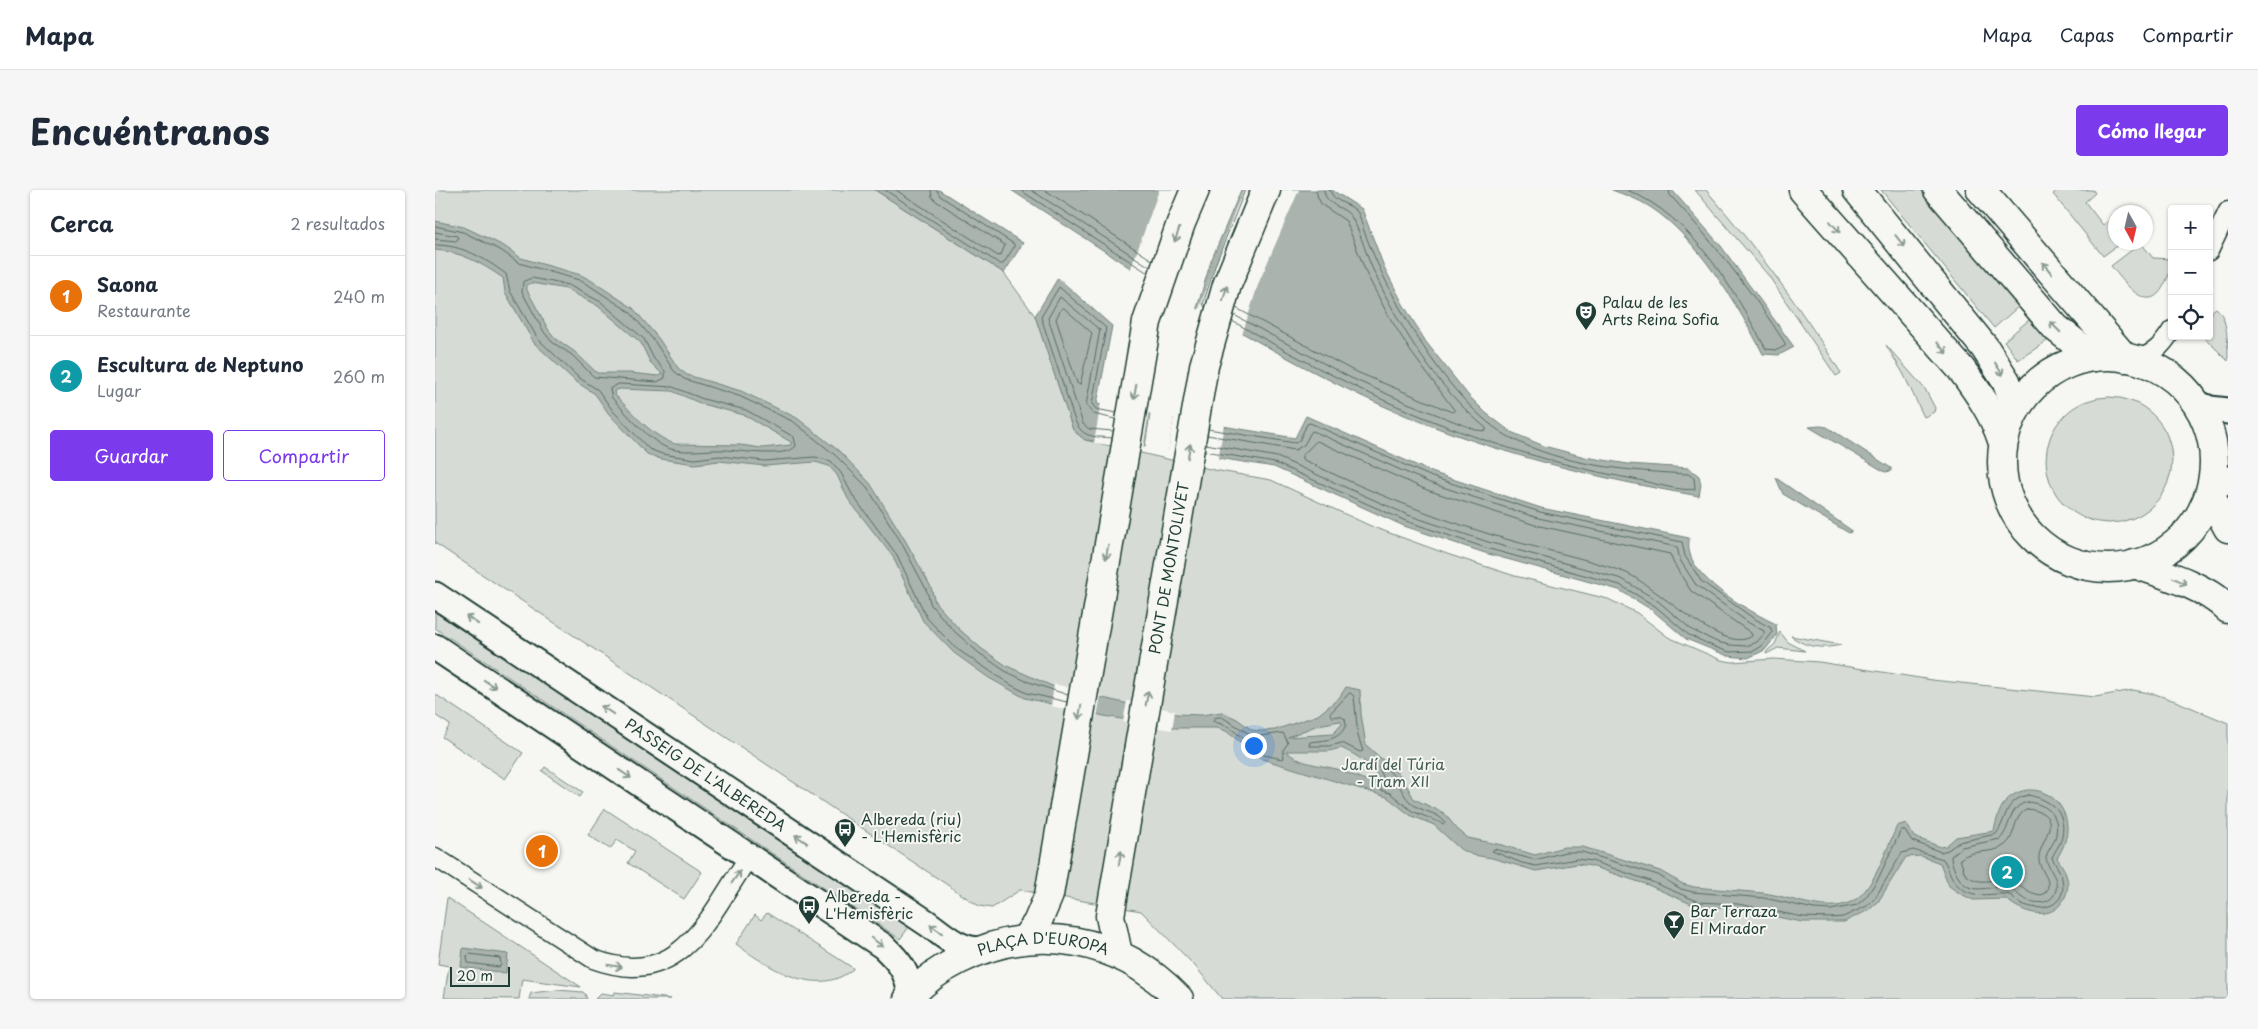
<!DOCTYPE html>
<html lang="es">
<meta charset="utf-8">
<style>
:root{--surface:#fff;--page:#f6f6f7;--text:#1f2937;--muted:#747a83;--line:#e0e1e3;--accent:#7c3aed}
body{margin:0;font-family:"Playpen Sans",sans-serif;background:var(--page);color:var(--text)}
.controls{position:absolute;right:15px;top:15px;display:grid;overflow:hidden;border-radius:5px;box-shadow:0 1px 4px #0004}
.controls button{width:45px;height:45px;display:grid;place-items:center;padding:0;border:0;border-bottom:1px solid var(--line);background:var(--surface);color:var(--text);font:25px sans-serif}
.compass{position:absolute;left:1673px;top:15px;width:45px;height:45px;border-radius:50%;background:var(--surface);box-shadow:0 1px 4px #0004;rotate:172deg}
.scale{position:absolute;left:15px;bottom:12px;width:60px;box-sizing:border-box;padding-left:5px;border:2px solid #1f3d34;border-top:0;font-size:14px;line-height:18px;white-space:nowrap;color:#1f3d34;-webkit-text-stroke:4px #f6f6f2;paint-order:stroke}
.you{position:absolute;left:818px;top:555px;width:18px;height:18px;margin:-12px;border:4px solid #fff;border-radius:50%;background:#1a73e8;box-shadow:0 0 0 8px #1a73e833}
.badge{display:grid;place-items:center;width:32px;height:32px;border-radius:50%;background:var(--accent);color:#fff;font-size:16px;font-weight:700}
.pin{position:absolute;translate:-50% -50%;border:2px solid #fff;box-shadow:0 1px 5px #0006}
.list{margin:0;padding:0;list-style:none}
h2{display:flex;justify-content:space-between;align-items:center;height:65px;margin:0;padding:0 20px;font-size:21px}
h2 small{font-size:16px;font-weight:400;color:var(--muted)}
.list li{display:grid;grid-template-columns:32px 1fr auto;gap:15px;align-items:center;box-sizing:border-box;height:80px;padding:0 20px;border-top:1px solid var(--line)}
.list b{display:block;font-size:19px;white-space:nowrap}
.list p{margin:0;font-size:16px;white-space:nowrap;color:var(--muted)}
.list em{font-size:16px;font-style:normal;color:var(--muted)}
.actions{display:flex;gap:10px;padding:15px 20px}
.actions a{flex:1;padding:11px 0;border:1px solid var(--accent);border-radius:5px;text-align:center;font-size:18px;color:var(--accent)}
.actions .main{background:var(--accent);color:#fff}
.icon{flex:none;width:28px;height:28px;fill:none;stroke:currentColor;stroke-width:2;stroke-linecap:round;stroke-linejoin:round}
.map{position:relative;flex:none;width:1793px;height:809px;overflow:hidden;border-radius:5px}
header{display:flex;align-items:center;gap:30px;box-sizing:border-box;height:70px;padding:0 25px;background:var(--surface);border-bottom:1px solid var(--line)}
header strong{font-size:24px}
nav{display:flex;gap:28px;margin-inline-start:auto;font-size:18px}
.intro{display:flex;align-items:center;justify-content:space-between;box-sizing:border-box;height:120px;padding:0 30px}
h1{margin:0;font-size:35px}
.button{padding:12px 22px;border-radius:5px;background:var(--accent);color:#fff;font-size:18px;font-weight:700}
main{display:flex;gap:30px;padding:0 30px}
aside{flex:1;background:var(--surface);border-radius:5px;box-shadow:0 1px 4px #0004}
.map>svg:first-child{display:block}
.green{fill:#d6dbd6;stroke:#7a8c85}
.water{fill:#aab3ae;stroke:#72847d;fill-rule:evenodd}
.pier{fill:#f6f6f2}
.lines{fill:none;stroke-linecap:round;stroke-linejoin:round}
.shore{stroke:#576c65;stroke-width:1}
.minor-casing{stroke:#1f3d34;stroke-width:21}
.secondary-casing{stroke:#1f3d34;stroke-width:29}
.primary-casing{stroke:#1f3d34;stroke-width:31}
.trunk-casing{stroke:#1f3d34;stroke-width:31}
.minor{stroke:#f6f6f2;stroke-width:18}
.secondary{stroke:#f6f6f2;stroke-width:25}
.primary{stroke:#f6f6f2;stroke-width:28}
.trunk{stroke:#f6f6f2;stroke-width:28}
.oneway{stroke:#8a9a93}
.labels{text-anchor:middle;stroke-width:4;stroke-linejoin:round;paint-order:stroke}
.poi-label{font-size:15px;fill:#1f3d34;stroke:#f6f6f2;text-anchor:start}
.street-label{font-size:15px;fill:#1f3d34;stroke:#f6f6f2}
.park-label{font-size:15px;fill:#445d54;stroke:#f6f6f2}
</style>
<header>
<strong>Mapa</strong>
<nav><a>Mapa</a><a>Capas</a><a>Compartir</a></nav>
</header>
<div class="intro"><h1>Encuéntranos</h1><a class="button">Cómo llegar</a></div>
<main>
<aside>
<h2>Cerca<small>2 resultados</small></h2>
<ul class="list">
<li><span class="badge" style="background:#e8710a">1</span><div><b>Saona</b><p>Restaurante</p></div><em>240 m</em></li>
<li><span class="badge" style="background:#0f9aa8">2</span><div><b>Escultura de Neptuno</b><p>Lugar</p></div><em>260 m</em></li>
</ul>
<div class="actions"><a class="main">Guardar</a><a>Compartir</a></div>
</aside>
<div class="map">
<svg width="1793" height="809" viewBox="0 0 1793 809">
<rect width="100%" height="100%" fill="#f6f6f2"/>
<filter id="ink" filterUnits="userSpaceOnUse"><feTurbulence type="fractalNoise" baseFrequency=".02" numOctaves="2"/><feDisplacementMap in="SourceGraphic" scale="10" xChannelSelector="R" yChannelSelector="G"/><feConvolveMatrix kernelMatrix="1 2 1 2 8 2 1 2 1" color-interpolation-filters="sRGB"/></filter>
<g filter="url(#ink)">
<g class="green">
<path d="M0 0H440L569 83 600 126 638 240 650 250 779 280 836 290 938 337 1015 365 1080 386 1173 409 1202 423 1233 447 1286 470 1297 472 1339 469 1384 472 1497 490 1660 507 1698 500 1720 504 1743 512 1793 533V809H787L760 776 706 721 585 700 557 718 544 716 0 353Z"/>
<path d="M1260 0H1271C1321 57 1366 118 1406 183L1401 186 1333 85Z"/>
<path d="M1446 0H1486L1584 116 1559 138Z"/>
<path d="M1623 0H1658L1660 3 1650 12 1668 35 1680 26V52L1686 53 1668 66 1618 4Z"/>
<path d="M1706 53 1718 68 1737 69C1737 79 1733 87 1729 95 1713 128 1688 90 1676 76Z"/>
<path d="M1781 118C1793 127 1793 154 1793 171L1768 146H1774C1774 136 1772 123 1781 118Z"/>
<path d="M1595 129 1612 149V151L1583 170 1569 151Z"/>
<path d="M1451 155 1490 199 1500 218 1499 222 1489 227 1468 183Z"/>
<circle cx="1674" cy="270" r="63"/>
<path d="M0 422 474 737 465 749 0 438Z"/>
<path d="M1345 442 1353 452 1370 461 1343 458 1331 464 1332 461 1340 454Z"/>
<path d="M1356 446 1406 455C1388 459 1371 458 1356 446Z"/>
<path d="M0 504 88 563 70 589 7 547 15 535 0 525Z"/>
<path d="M110 577 148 602 145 607 107 581Z"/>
<path d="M170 619 267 682 249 709 193 673 200 661 182 650 175 659 153 645Z"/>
<path d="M12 708 146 797 87 789 84 809 9 808 14 776 3 774Z"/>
<path d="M332 723 418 778V779C382 809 334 778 301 754L320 725 326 730Z"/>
<path d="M122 800 148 802 150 804 152 809H94L96 803Z"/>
<path d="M180 802 236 809H160L166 803 179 805Z"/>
</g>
<g class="water">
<path d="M440 0H504L588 53 569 83Z"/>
<path d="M576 0H768L732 102Z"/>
<path d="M806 0H897L927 19 949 77 968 114 991 152 1033 205 1051 223 1076 242 1109 256 1150 267 1193 274 1254 278 1264 286 1266 294 1264 306C1141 285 1020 253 908 197 858 172 810 144 762 118L776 71Z"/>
<path d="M1177 0H1237L1286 56 1359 157 1344 165 1328 164C1304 117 1261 46 1215 17 1203 9 1190 5 1177 0Z"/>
<path d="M0 31 29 37 69 56 86 68 146 85 157 91 198 118 224 149 243 178 252 185 306 201 362 228 404 261 435 293 470 350 496 397 500 412 524 439 547 459 572 476 617 496 685 512 742 524 766 525 787 522 802 529 817 540 825 541 840 540 883 525 904 508 911 497 925 500 926 524 931 555 967 587 979 609 1009 623 1022 639 1033 648 1067 655 1100 665 1129 657H1148L1225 681 1248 694 1259 697C1282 699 1305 701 1328 703 1356 706 1395 727 1421 709 1440 696 1452 657 1462 636L1471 633 1479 647 1506 657 1511 656 1521 647 1559 641C1561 631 1564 620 1570 612 1599 579 1655 619 1622 668 1625 673 1630 679 1631 685 1634 692 1633 700 1630 707 1618 733 1588 724 1571 709L1538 710 1524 703 1514 696 1505 673 1486 666 1471 667 1443 712 1434 720 1409 732H1367L1303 719 1263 717 1213 695 1156 676 1142 674 1101 681 1057 668 1038 665 1025 659 999 635 975 625 952 607 827 569 791 541 782 538H740L669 526 590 508 554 488 519 463 488 431 458 367 413 309 402 285 394 276 380 272 330 276 284 271 260 274 226 269 212 264 174 224 160 204 140 191 99 153 70 102 68 88C46 73 27 62 0 60ZM97 93 131 99 163 116 206 153 215 172 227 184 223 186 195 183H162L140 162 120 148 113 139 92 100V95ZM185 199 237 201 267 214 309 225 356 252V255L327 258 305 255 240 254C216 246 197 222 180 205L179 201ZM905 531 907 534 898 544 853 547 883 535ZM906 558C922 565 936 574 944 589L942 592C928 591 915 583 901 579 883 574 866 575 851 561H894Z"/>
<path d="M623 88 677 136 662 214 715 224 710 256 650 250 638 240 600 126Z"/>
<path d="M871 226 999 283 1106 318 1254 348C1254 353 1253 359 1255 364 1263 393 1316 422 1341 434L1342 445 1330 460 1313 468 1293 466 1251 449 1217 420 1184 400 1050 363 969 336 839 277 734 260 739 228 860 248Z"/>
<path d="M1385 236 1392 237 1456 278V281L1450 282 1374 237Z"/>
<path d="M1341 288 1416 340V342L1414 343 1348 304Z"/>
<path d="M28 758 73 764 71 783 26 777Z"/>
</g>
<g class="pier">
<path d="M724 0H770L731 104 695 81Z"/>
<path d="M809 0H864L824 92 807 145 763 122 800 20Z"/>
<path d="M666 212 714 221 708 259 659 253Z"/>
<path d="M739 225 789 234 783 270 733 262Z"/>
<path d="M619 494 666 505 662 527 616 516Z"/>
<path d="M692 511 740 521 737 540 688 532Z"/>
</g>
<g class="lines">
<g class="shore">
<path d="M450 0 565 74H568L579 57V54L505 6 502 0"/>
<path d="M461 0 563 66 566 65 570 55 501 11 497 7 496 0"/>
<path d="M585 0 713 83"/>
<path d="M596 0 715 77"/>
<path d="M610 0 717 70"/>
<path d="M1192 0C1257 26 1299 100 1331 159L1342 160 1350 156V153C1317 101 1277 51 1235 5L1234 0"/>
<path d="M0 36 28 42 67 61 84 73 144 90 155 96 195 122 220 152 239 181 249 189 304 206 359 232 400 265 432 297 466 352 491 399 496 415 520 442 544 463 570 481 591 491 633 505"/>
<path d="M0 42 22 46 23 49 21 51 0 49"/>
<path d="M0 55C28 55 49 68 71 84L75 101 103 149 143 187 163 200 178 221 214 259 227 264 260 269 284 266 330 271 380 267 396 271 406 283 418 306 462 365 492 428 507 444 522 459 576 495 592 503 632 512"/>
<path d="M97 88 133 95 166 112 209 149 219 169 230 181V188L222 192 159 187 137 165 117 152 109 142 87 102 88 92Z"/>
<path d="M770 117 768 114 781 73 810 0"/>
<path d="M629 118 657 143 645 195 642 193 621 129 626 119Z"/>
<path d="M801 118 917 180 1017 222 1020 221 976 162 952 123 932 85 911 31 887 15 883 8 881 0"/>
<path d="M799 125 914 187 970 212 1041 240 1051 241V238C1003 199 966 140 940 84 931 66 927 45 917 28 911 16 890 17 889 0"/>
<path d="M797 131C835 152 872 173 911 192 1000 237 1105 273 1204 290 1218 293 1247 302 1260 299L1259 288 1253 284C1195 281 1128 276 1076 248 1014 215 953 106 929 41 927 36 926 29 923 23 917 13 897 13 895 0"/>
<path d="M184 194 238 197 268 209 311 220 359 247 361 256C350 269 305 260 289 260 271 259 245 265 228 256 210 246 191 223 177 208L175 199Z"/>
<path d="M678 241 654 239 648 234 613 128 625 107 665 140 651 215 658 224 680 229"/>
<path d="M677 248C658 246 647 249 639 228L606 127 624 97 671 138 657 214 661 219 681 223"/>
<path d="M882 251 992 300 1100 335 1235 364 1239 374 1256 401 1316 443 1317 446C1288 467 1217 392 1189 382 1145 366 1098 358 1054 344 990 324 928 299 867 269V266Z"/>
<path d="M771 254 842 267 973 325 1053 352 1187 389 1223 411 1257 440 1282 452 1295 455 1312 456 1322 452 1329 444V441L1314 433 1261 395 1245 370 1242 357 1103 328 995 293 878 241 876 242 869 255 860 260 772 245"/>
<path d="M770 261 840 273 971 331 1051 358 1185 395 1220 416 1254 445 1280 457 1294 462 1319 461 1327 456 1337 443 1336 438 1318 428 1266 391 1250 366 1247 352 1105 322 997 287 875 233 872 234 864 251 860 253 773 239"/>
<path d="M915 503 919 506 923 546 928 561 925 562 907 553 894 556H874L875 552C890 550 904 551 911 535L910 529 905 526 897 527 895 524Z"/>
<path d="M787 527 816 545 825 546 848 543 853 553 848 560 849 568 847 569 829 565 794 537 778 531 779 528Z"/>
<path d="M946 575C962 583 964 601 975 612 985 622 1001 621 1010 632L1009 634 977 621 955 603 945 600 949 589 944 578Z"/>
<path d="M1593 605C1614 609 1632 621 1627 646 1626 654 1620 660 1617 668 1620 675 1626 681 1627 689 1633 716 1607 723 1587 714 1581 712 1577 704 1571 704 1553 703 1542 709 1526 698 1515 691 1515 679 1508 669L1478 660 1467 663 1440 708 1432 716 1408 727 1395 728 1368 727 1303 714 1264 712 1215 691 1157 671 1142 669 1101 676 1087 673 1057 661 1059 659 1100 670 1130 662H1147L1223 685 1246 699 1258 702 1329 708 1379 719 1396 720 1422 715 1431 707 1443 689 1466 640H1470L1477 651 1506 662 1513 660 1524 652 1561 644C1573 628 1568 611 1593 605Z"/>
<path d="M1593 612C1611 614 1625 624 1621 644 1620 653 1613 659 1611 667 1612 680 1626 688 1620 703 1614 716 1597 714 1586 707 1582 704 1579 699 1574 698 1554 693 1533 711 1520 681 1518 676 1516 671 1516 666L1527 657 1565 649C1577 637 1572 616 1593 612Z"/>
<path d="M1593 619C1635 625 1602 652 1604 670 1605 682 1618 689 1611 702L1606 705C1591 703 1588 695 1577 691 1559 685 1548 699 1530 684L1525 669C1538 658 1558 665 1570 655 1582 646 1577 625 1593 619Z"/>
<path d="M35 764 65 768 66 775 64 777 33 773 32 766Z"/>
</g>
<g class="minor-casing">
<g id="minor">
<path d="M1774 61 1793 21"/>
<path d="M1700 171C1719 163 1726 158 1737 140"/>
<path d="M0 667 158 769C247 802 273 726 314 667"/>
</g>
</g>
<g class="secondary-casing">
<g id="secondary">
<path d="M1763 214 1775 219 1793 221"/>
<path d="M1777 301 1793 289"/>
<path id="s1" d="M0 405 492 733C509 745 521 758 543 760"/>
<path d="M0 457 448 756C466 773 472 781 476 806"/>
</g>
</g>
<g class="primary-casing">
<g id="primary">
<path d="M1368 0 1526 179C1543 202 1558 223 1567 250"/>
<path d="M1546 0 1690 168"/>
<circle cx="1673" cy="272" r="106"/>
<path d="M1776 307 1793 338"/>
<path d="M1699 374C1729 384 1770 396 1793 419"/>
<path d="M591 748 602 733 614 705 712 132 746 33 760 0"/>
<path id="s2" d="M683 764 675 726 769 176 792 95 831 0"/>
<path id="s3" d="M473 809C486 793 506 779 524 770 600 731 685 747 744 809"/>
</g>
</g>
<g class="trunk-casing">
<g id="trunk">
<path d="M1422 0 1550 158 1571 191 1581 217"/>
<path d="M1503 0 1621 138 1658 167"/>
</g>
</g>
<use href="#minor" class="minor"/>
<use href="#secondary" class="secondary"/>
<use href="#primary" class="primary"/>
<use href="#trunk" class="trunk"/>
</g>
<defs><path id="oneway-shaft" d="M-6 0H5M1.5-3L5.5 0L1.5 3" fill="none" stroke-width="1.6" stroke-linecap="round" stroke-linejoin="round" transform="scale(1.25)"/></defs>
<g class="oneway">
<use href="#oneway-shaft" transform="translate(1400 37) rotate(49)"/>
<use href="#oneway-shaft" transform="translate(742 45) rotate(109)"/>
<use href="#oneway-shaft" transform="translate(1465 51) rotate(51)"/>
<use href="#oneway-shaft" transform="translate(1612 78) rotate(-130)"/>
<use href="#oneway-shaft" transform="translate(790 103) rotate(-74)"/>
<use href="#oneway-shaft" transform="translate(1620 137) rotate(-135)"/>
<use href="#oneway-shaft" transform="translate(1507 158) rotate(49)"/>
<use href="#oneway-shaft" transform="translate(1564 179) rotate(58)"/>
<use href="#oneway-shaft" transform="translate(700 202) rotate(100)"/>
<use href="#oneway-shaft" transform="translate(754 261) rotate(-80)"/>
<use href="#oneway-shaft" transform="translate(672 362) rotate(100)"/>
<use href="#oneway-shaft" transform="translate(1745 391) rotate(24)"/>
<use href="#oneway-shaft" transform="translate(37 430) rotate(-146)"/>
<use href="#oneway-shaft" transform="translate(55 494) rotate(34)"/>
<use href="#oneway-shaft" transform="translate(712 508) rotate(-80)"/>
<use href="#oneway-shaft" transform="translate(172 520) rotate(-146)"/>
<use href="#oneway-shaft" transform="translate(645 522) rotate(100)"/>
<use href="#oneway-shaft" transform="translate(190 584) rotate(34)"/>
<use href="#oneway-shaft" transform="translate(366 649) rotate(-146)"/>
<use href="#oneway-shaft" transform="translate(685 668) rotate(-80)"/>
<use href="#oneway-shaft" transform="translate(301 687) rotate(-55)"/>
<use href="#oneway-shaft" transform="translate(41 694) rotate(33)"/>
<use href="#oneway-shaft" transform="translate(501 739) rotate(-144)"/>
<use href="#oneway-shaft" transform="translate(442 752) rotate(35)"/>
<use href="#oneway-shaft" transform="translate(180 776) rotate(9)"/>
</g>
</g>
<defs>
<g id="theatre-pin" transform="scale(1.125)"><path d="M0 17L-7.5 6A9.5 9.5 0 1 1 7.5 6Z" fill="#1f3d34" stroke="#f6f6f2"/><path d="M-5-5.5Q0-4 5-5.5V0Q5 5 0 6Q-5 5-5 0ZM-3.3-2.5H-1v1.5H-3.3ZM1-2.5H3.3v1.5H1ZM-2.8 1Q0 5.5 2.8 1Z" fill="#fff"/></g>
<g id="bus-pin" transform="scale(1.125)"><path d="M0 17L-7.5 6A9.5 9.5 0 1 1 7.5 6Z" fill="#1f3d34" stroke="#f6f6f2"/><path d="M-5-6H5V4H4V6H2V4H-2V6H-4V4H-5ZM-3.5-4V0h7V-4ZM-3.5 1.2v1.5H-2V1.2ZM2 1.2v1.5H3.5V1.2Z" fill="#fff"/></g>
<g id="bar-pin" transform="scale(1.125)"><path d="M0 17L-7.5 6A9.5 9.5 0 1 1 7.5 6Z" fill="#1f3d34" stroke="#f6f6f2"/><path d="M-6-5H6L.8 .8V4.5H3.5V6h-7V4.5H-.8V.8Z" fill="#fff"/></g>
</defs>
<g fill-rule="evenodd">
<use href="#theatre-pin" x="1151" y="122"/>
<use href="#bus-pin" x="410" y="639"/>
<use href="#bus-pin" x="374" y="716"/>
<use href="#bar-pin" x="1239" y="731"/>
</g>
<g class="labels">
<g class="poi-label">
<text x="1167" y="118">Palau de les<tspan x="1167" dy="17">Arts Reina Sofia</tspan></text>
<text x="426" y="635">Albereda (riu)<tspan x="426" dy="17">- L'Hemisfèric</tspan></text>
<text x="390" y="712">Albereda -<tspan x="390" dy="17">L'Hemisfèric</tspan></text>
<text x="1255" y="727">Bar Terraza<tspan x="1255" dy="17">El Mirador</tspan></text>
</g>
<g class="street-label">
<text dy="5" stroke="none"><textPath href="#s2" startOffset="392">PONT DE MONTOLIVET</textPath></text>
<text dy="5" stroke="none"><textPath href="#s1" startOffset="325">PASSEIG DE L'ALBEREDA</textPath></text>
<text dy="5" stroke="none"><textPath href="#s3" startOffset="152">PLAÇA D'EUROPA</textPath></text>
</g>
<g class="park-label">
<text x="958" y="580">Jardí del Túria<tspan x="958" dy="17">- Tram XII</tspan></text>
</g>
</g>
</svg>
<div class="controls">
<button>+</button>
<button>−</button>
<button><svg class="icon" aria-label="locate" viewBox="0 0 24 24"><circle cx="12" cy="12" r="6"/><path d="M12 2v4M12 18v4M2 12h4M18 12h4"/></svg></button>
</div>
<svg class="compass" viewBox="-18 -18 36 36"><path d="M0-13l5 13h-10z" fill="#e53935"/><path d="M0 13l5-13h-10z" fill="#747a83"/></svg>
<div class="scale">20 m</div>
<div class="you"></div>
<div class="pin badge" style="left:107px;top:661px;background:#e8710a">1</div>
<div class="pin badge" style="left:1572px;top:682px;background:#0f9aa8">2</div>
</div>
</main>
